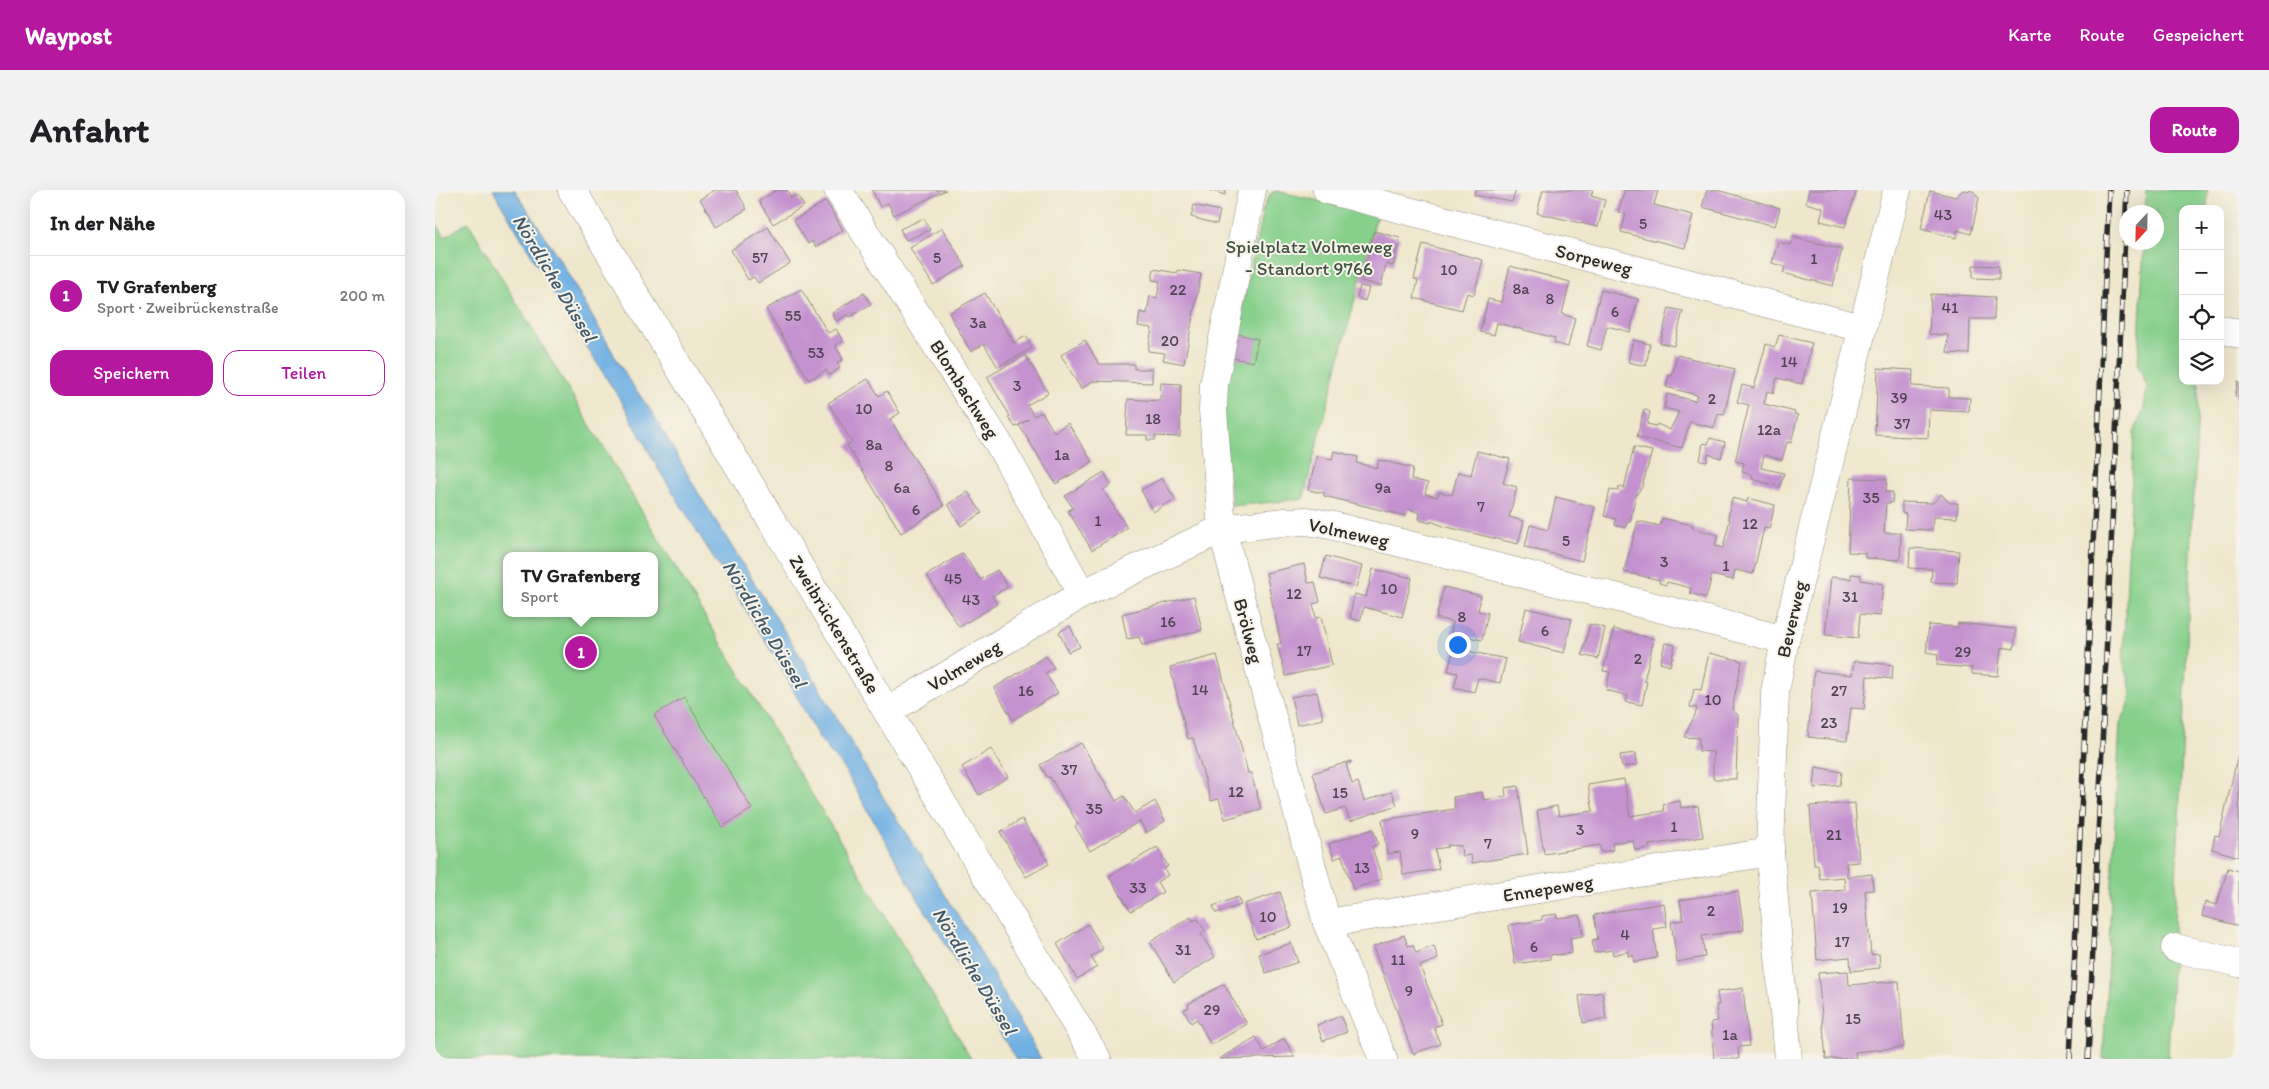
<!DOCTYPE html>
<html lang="de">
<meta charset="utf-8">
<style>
:root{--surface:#fff;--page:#f2f2f2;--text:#202124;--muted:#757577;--line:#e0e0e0;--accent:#b5179e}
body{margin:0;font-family:Itim,sans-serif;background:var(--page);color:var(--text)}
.controls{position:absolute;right:15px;top:15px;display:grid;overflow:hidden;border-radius:10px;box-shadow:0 5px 20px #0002}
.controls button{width:45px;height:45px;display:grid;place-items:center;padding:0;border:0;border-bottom:1px solid var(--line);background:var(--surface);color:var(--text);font:25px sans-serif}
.compass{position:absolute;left:1684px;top:15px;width:45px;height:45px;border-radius:50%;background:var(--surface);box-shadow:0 5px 20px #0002;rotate:202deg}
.you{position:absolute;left:1022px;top:454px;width:18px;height:18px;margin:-12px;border:4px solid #fff;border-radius:50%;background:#1a73e8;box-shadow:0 0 0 8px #1a73e833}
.badge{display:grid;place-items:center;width:32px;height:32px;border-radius:50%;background:var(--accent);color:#fff;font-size:16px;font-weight:700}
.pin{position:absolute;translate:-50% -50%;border:2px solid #fff;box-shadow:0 1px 5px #0006}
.popup{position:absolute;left:68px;top:362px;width:155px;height:65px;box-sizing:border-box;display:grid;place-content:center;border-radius:10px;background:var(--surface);filter:drop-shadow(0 1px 4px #0005);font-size:16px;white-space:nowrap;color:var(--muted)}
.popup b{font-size:19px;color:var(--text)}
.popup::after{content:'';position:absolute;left:50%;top:100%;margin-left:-10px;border:10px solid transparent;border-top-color:var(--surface)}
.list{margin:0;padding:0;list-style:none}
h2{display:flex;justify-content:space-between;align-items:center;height:65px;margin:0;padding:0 20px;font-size:21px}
h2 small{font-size:16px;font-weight:400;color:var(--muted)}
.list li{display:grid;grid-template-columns:32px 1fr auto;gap:15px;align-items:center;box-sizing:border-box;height:80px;padding:0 20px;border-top:1px solid var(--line)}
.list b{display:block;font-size:19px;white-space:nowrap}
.list p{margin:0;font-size:16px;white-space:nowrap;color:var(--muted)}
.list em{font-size:16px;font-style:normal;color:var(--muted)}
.actions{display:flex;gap:10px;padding:15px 20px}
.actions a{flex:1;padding:11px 0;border:1px solid var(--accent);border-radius:15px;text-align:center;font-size:18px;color:var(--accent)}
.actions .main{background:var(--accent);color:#fff}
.icon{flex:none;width:28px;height:28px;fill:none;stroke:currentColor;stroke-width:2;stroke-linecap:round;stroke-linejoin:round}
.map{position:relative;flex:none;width:1804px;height:869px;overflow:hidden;border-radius:15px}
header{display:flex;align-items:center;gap:30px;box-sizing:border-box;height:70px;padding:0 25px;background:var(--accent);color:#fff}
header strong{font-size:24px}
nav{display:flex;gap:28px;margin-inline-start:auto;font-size:18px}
.intro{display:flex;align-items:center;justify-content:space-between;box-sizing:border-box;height:120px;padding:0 30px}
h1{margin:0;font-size:35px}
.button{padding:12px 22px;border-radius:15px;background:var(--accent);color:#fff;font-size:18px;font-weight:700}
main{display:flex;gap:30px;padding:0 30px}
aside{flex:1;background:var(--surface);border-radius:15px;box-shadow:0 5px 20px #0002}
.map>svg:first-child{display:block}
.green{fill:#87d08c;stroke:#597e5c;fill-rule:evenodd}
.water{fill:#6fb0e3;stroke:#4d6e87}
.building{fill:#c493cf}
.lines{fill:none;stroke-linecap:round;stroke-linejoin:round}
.street-casing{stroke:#8d897c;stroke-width:29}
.street{stroke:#fff;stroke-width:28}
.rail-casing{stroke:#2b2b2b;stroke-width:5.5}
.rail{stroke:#f7f3e8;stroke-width:4;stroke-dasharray:11;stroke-linecap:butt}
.labels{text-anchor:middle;stroke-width:4;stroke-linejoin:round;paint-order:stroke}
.number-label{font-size:16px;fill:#514554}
.park-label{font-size:19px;fill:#425443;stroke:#f7f3e8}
.street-label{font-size:19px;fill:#2b2b2b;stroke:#f7f3e8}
.water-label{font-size:20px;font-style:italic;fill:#435a6b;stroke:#f7f3e8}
</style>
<header>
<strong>Waypost</strong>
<nav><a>Karte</a><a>Route</a><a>Gespeichert</a></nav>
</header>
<div class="intro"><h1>Anfahrt</h1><a class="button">Route</a></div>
<main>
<aside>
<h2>In der Nähe<small></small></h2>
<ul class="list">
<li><span class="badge">1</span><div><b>TV Grafenberg</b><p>Sport · Zweibrückenstraße</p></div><em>200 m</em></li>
</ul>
<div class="actions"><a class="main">Speichern</a><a>Teilen</a></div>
</aside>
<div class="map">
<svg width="1804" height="869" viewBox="0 0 1804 869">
<rect width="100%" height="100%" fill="#f7f3e8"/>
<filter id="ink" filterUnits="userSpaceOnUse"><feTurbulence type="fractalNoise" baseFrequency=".02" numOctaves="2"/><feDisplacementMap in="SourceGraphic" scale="10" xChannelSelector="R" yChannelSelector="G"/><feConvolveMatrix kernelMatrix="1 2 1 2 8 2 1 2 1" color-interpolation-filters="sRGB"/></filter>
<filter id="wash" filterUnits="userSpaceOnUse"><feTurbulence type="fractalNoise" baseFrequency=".0096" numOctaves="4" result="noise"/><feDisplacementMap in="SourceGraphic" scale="20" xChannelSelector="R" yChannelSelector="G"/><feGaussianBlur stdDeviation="1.12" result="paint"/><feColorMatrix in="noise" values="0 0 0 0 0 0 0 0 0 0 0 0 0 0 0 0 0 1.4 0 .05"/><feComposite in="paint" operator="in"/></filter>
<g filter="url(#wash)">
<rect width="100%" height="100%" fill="#efe7cc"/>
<g class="green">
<path d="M1711 0H1773L1772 19H1748V191H1764L1733 869H1668L1685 533C1700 509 1697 497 1688 472L1699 243 1709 219 1712 196 1703 175 1709 53 1722 52V22H1710Z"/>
<path d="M841 1 942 24 868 309 797 316 786 219 828 19 835 4Z"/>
<path d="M0 31 10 47 33 32 536 869H0ZM72 366H220V423H72Z"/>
</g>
<path class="water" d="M58 0H80L125 70 193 189 217 222 261 299 375 482 448 607 535 744 606 869H581L486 714 411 582 384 548 342 470 224 280 188 214 142 142Z"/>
<g id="blocks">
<g class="building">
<path d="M280 0H301L312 19 281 37 265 9Z"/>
<path d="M342 0H352L356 8 362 5 369 16 338 34 324 11Z"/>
<path d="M437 0H511L459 25 453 13 445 17Z"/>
<path d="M774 0H791L790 5Z"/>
<path d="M1040 0H1081L1077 12 1039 5Z"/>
<path d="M1108 0H1158L1156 6 1170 10 1163 37 1102 23Z"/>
<path d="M1190 0H1223L1219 15 1258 25 1250 58 1186 42 1191 24 1183 22Z"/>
<path d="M1272 0H1282L1345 18 1340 36 1267 17Z"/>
<path d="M1374 0H1422L1410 37 1385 31 1388 18 1371 13Z"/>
<path d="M1528 0 1538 1 1544 8 1536 44 1522 40 1521 48 1486 39 1495 1 1521 7Z"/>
<path d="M391 11 408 40 381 57 377 51 373 54 359 30Z"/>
<path d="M759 15 785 21 782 34 756 27Z"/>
<path d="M489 28 495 40 471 50 465 39Z"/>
<path d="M333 37 355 73 323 93 319 87 313 90 296 60Z"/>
<path d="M507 38 530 76 498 95 475 58Z"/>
<path d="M939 41 965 48 958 76 951 74 946 96 926 91Z"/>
<path d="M1357 47 1407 59 1398 96 1348 83 1350 77 1337 73 1343 52 1355 55Z"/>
<path d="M988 54 1048 70 1039 105 1032 103 1027 120 979 108 983 90 979 89Z"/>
<path d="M1538 75 1564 76V89L1538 88Z"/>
<path d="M1075 76 1135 92 1127 124 1140 128 1133 157 1119 153 1120 148 1062 133 1059 145 1045 142 1053 109 1066 112Z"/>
<path d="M719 79 742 83 743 80 766 84 749 174 728 170 730 163 713 161 717 138 703 136 705 122 712 124 715 106 722 108 725 91 717 90Z"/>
<path d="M925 96 934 98 930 111 922 108Z"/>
<path d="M366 99 393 143 401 139 408 151 400 155 408 169 402 173 405 178 394 185 391 180 374 190 331 119Z"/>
<path d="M1166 100 1203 109 1195 142 1172 136 1166 160 1152 156Z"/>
<path d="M429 103 436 114 415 127 413 124 401 131 397 123Z"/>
<path d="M550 103 579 153 591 146 597 158 563 177 549 154 536 162 514 123Z"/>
<path d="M1496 104 1560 107 1559 129H1535L1534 164 1512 163 1513 145 1494 144Z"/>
<path d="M1234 118 1248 121 1239 156 1225 153Z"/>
<path d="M803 144 823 149 818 172 798 168Z"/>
<path d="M1344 145 1377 153 1367 194 1342 188 1338 203 1332 201 1329 214 1360 222 1359 224 1363 225 1356 253 1352 252 1347 270 1329 265 1326 278 1349 283 1345 297 1317 289 1318 285 1307 282 1309 273 1300 271 1314 215 1302 212 1307 195 1319 198 1331 154 1340 157Z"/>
<path d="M650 150 664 174H699V179H717V193L658 191 646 199 626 165Z"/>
<path d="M1198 150 1215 154 1211 176 1193 172Z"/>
<path d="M590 165 613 203 592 215 599 226 607 222 619 242 633 233 657 272 621 294 584 235 594 229 580 237 573 227 575 226 552 187Z"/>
<path d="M1242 165 1300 179 1289 225 1283 224 1279 238 1255 232 1247 258 1202 247 1209 219 1215 222 1212 234 1221 236 1222 234 1235 240 1244 222 1229 218 1232 204 1260 211 1262 205 1231 197 1234 185 1237 186Z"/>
<path d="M1443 178 1478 180 1477 196 1514 198V207L1535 208 1534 222 1494 220 1493 248 1440 245Z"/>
<path d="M433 189 444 206 452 201 465 223 455 229 509 316 466 343 412 255 417 252 393 213Z"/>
<path d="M1803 191H1804V207L1800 206Z"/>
<path d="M726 193 746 194 745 247 720 246V250H712V245H691L693 209 725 211Z"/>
<path d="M1275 248 1290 252 1286 268 1273 264 1272 272 1265 271 1268 253 1273 254Z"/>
<path d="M1199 257 1217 261 1207 297 1201 305 1195 332H1192L1191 338 1180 335 1181 329 1169 326 1175 300 1183 301 1184 297 1189 298Z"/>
<path d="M899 261 923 267 922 273 942 278 944 270 978 278 976 289 993 293 990 304 1002 307 1004 302 1017 305 1023 282 1036 285 1042 261 1075 269 1068 293 1082 297 1074 327 1089 331 1083 354 1008 336 996 331V333L984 330 985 323 973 319 971 326 889 306V303L873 300 882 266 897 269Z"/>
<path d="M669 282 676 295 668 300 692 338 657 360 633 321 638 318 630 306Z"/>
<path d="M727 288 740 309 718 322 706 300Z"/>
<path d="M1416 288 1452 289 1451 302H1458L1457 313H1451L1449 343H1466L1465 370 1430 368V363L1413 362Z"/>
<path d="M533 302 547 323 526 336 513 314Z"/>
<path d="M1506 304 1515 313H1523L1522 328 1498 327 1497 340 1470 339 1471 324 1467 323V312L1498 313Z"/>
<path d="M1121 307 1160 317 1147 371 1090 357 1095 335 1113 340Z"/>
<path d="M1297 308 1312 312 1313 308 1340 315 1334 339 1329 338 1318 384 1300 380 1298 390 1277 385 1271 408 1255 403 1256 398 1232 392 1231 395 1224 393 1225 390 1189 382 1203 331 1225 336 1227 328 1258 335 1257 338 1283 345 1280 356 1288 358 1295 329 1293 328Z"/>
<path d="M1475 358 1524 361 1522 393 1496 392 1497 379 1474 378Z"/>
<path d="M528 363 545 390 562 380 573 397 557 406 562 414 524 437 492 385Z"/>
<path d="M891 366 927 376 921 397 885 388Z"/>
<path d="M869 374 873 393 880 392 885 412 878 414 881 428 886 427 897 475 851 486 842 454H846L831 383Z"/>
<path d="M938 379 977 388 967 427 929 417 925 431 915 428 919 404 931 407Z"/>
<path d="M1416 384 1426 385V390L1448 394 1445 426 1425 424 1423 448 1390 445 1396 387 1416 389Z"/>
<path d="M1009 397 1046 406 1043 421 1053 423 1047 450 1016 443 1018 432 1001 428Z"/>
<path d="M759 406 767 440 707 455 704 447 692 449 687 424Z"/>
<path d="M1091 418 1137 429 1129 463 1083 452Z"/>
<path d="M1523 433 1581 439 1579 459 1566 457 1563 486 1537 484V478L1502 475 1503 464 1491 462 1494 435 1523 437Z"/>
<path d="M1155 434 1170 438 1163 469 1147 465Z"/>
<path d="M635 436 645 457 633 462 624 442Z"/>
<path d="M1179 439 1219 449 1209 491 1212 492 1207 515 1191 512 1193 506 1171 500 1175 482 1168 481Z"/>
<path d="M1230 453 1240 455 1235 476 1225 473Z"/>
<path d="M1019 458 1071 469 1065 493 1043 488 1039 502 1019 497 1023 483 1013 481Z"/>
<path d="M1274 463 1307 471 1297 519 1303 525 1301 589H1278V562L1264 561V548L1249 547 1260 525 1262 518 1255 517 1259 499 1266 500Z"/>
<path d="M782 465 813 583H816L826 619 790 629 784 609 776 611 758 548 753 549 735 477Z"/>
<path d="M611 466 619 478 610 483 623 503 578 530 559 498Z"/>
<path d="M1419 471 1458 475 1457 489 1432 486 1429 519 1416 518 1412 551 1373 547 1379 481 1417 485Z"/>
<path d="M882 502 888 529 862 535 856 507Z"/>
<path d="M249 507 317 619 287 637 219 525Z"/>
<path d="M646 553 681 611 689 606 700 623 720 611 730 631 711 643 705 631 655 661 640 636 643 634 615 587 613 588 605 575Z"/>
<path d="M556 559 573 587 544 605 527 577Z"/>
<path d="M1201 563 1202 575 1187 577 1185 565Z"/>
<path d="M1803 565H1804V667L1777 659 1780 645 1784 646Z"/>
<path d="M916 571V573L911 574 917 594 923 592 929 611 957 602 962 615 915 631 910 618 891 624 878 583Z"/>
<path d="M1381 577 1407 582 1405 595 1379 598Z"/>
<path d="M1189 589 1195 626 1229 621 1228 614 1245 611 1246 618 1263 616 1268 647 1214 655V658L1200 660 1198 650 1177 653 1178 660 1166 662 1165 655 1109 664 1102 620 1122 616 1124 626 1158 621 1153 595Z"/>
<path d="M1083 596 1093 664 1037 673 1036 665 1027 666 1026 656 1012 655 1013 657 1000 659 1004 679 968 685 965 662 952 664 947 630 1020 619 1018 607 1047 602 1049 610 1071 606 1070 598Z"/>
<path d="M1420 613 1424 672 1411 673 1412 687 1437 684 1438 700 1430 701 1433 732 1436 765 1444 764 1445 778 1416 781 1415 767 1382 770 1377 703 1410 700 1409 687 1385 689 1383 675H1379L1375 616Z"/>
<path d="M587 629 614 674 591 687 565 642Z"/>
<path d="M938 639 943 654 937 657 947 689 918 699 907 666 899 669 894 654Z"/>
<path d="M722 657 733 676 729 679 733 685 722 692 728 702 696 721 674 686Z"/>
<path d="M1793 678 1804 681V736L1767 726 1770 712 1782 715Z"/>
<path d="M1303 701 1309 740 1267 746 1270 767 1242 772 1236 732 1248 730 1245 710Z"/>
<path d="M845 702 857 737 821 749 809 714Z"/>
<path d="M803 707 806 715 781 723 778 716Z"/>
<path d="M1229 713 1232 737 1218 739 1222 768 1199 772 1198 765 1193 766V761L1178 765 1177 760 1159 763 1157 750 1163 749 1159 725Z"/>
<path d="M1121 724 1122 728 1145 725 1148 746 1135 748 1137 763 1121 765V764L1115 765V769L1080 774 1074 735 1107 730V726Z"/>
<path d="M756 727 758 731 763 729 770 741 766 744 780 767 739 792 715 752Z"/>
<path d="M653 734 668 759 656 767 662 777 642 789 622 754Z"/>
<path d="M969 745 973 756 978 755 981 763 999 756 1003 769 985 776 1007 834 999 837 1005 854 978 864 938 757Z"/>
<path d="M856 753 863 772 831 783 824 764Z"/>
<path d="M1413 781 1414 795 1464 791 1469 857 1420 862 1421 869H1391L1383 783Z"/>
<path d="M789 794 812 834 776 855 762 829 756 833 749 820 754 817 753 814Z"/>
<path d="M1308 798 1314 856 1303 857 1304 869H1279L1276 832 1282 831 1281 815H1284L1282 802Z"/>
<path d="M1167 802 1171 829 1148 833 1144 806Z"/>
<path d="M906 826 912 842 888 851 882 835Z"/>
<path d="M821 847 829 861 849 849 860 867 784 869Z"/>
</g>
</g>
</g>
<g filter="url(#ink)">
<use href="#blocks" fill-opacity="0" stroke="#8d897c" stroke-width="1"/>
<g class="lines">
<g class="street-casing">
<g id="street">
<path d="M137 0 662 869"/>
<path d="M403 0 564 254 647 404"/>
<path d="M817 0 779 195 778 220 787 339 892 733 948 869"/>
<path d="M892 0 1427 138"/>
<path d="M1785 139 1804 144"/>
<path d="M453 521 647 404 787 339 849 332 872 331 895 335 1350 450"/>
<path d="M892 733 1335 662"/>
<path d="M1740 758 1804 773"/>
<path d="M1353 869 1335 662 1340 502 1350 450 1462 0"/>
</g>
</g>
<use href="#street" class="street"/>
<g class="rail-casing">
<g id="rail">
<path d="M1635 869 1674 0"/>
<path d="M1653 869 1692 0"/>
</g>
</g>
<use href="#rail" class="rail"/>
</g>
</g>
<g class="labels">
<g class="number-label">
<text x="1508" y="30">43</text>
<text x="1208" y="39">5</text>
<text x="325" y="73">57</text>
<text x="502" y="73">5</text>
<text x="1379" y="74">1</text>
<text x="1014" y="85">10</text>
<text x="1086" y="104">8a</text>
<text x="743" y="105">22</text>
<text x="1115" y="114">8</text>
<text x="1515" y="123">41</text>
<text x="1180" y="127">6</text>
<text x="358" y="131">55</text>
<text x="543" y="138">3a</text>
<text x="735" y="156">20</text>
<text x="381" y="168">53</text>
<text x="1354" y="177">14</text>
<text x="582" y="201">3</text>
<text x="1464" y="213">39</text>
<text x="1277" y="214">2</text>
<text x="429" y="224">10</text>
<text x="718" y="234">18</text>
<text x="1467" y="239">37</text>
<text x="1334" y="245">12a</text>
<text x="439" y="260">8a</text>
<text x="627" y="270">1a</text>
<text x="454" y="281">8</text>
<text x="467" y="303">6a</text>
<text x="948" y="303">9a</text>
<text x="1436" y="313">35</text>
<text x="1046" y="322">7</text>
<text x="481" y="325">6</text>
<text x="663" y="336">1</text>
<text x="1315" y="339">12</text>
<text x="1131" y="356">5</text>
<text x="1229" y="377">3</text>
<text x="1291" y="381">1</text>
<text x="518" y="394">45</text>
<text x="954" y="404">10</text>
<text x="859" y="409">12</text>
<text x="1415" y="412">31</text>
<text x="536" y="415">43</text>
<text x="1027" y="432">8</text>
<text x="733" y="437">16</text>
<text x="1110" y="446">6</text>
<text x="869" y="466">17</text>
<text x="1528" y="467">29</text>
<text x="1203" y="474">2</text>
<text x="765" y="505">14</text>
<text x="591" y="506">16</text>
<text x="1404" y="506">27</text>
<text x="1278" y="515">10</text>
<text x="1394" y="538">23</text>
<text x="634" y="585">37</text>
<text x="801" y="607">12</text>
<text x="905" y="608">15</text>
<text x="659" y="624">35</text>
<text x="1239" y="642">1</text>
<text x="1145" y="645">3</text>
<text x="980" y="649">9</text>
<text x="1399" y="650">21</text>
<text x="1053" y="659">7</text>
<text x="927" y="683">13</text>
<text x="703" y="703">33</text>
<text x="1405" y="723">19</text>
<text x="1276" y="726">2</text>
<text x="833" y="732">10</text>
<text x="1190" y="750">4</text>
<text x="1407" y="757">17</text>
<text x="1099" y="762">6</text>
<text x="748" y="765">31</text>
<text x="963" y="775">11</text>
<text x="974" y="806">9</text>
<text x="777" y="825">29</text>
<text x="1418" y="834">15</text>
<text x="1295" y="850">1a</text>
</g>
<g class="park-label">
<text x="874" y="63">Spielplatz Volmeweg<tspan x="874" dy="22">- Standort 9766</tspan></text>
</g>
<g class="street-label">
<text transform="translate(1159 69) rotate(14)" y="7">Sorpeweg</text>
<text transform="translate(530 199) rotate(58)" y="7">Blombachweg</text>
<text transform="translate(914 342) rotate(12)" y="7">Volmeweg</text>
<text transform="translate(1356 429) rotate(-77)" y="7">Beverweg</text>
<text transform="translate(400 434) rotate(59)" y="7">Zweibrückenstraße</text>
<text transform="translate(814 441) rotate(75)" y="7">Brölweg</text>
<text transform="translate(529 475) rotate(-31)" y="7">Volmeweg</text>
<text transform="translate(1113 698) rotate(-9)" y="7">Ennepeweg</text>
</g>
<g class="water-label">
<text transform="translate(120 88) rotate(59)" y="7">Nördliche Düssel</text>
<text transform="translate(330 434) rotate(59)" y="7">Nördliche Düssel</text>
<text transform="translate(540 781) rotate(59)" y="7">Nördliche Düssel</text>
</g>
</g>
</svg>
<div class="controls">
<button>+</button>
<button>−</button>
<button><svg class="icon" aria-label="locate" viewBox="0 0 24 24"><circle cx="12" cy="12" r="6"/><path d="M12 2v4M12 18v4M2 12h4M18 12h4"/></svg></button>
<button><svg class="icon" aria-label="layers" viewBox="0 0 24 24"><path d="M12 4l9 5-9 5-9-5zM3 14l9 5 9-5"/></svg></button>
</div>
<svg class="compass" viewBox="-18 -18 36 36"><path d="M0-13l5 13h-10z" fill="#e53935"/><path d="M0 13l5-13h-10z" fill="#757577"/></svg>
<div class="you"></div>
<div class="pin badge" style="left:146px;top:462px">1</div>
<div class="popup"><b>TV Grafenberg</b>Sport</div>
</div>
</main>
